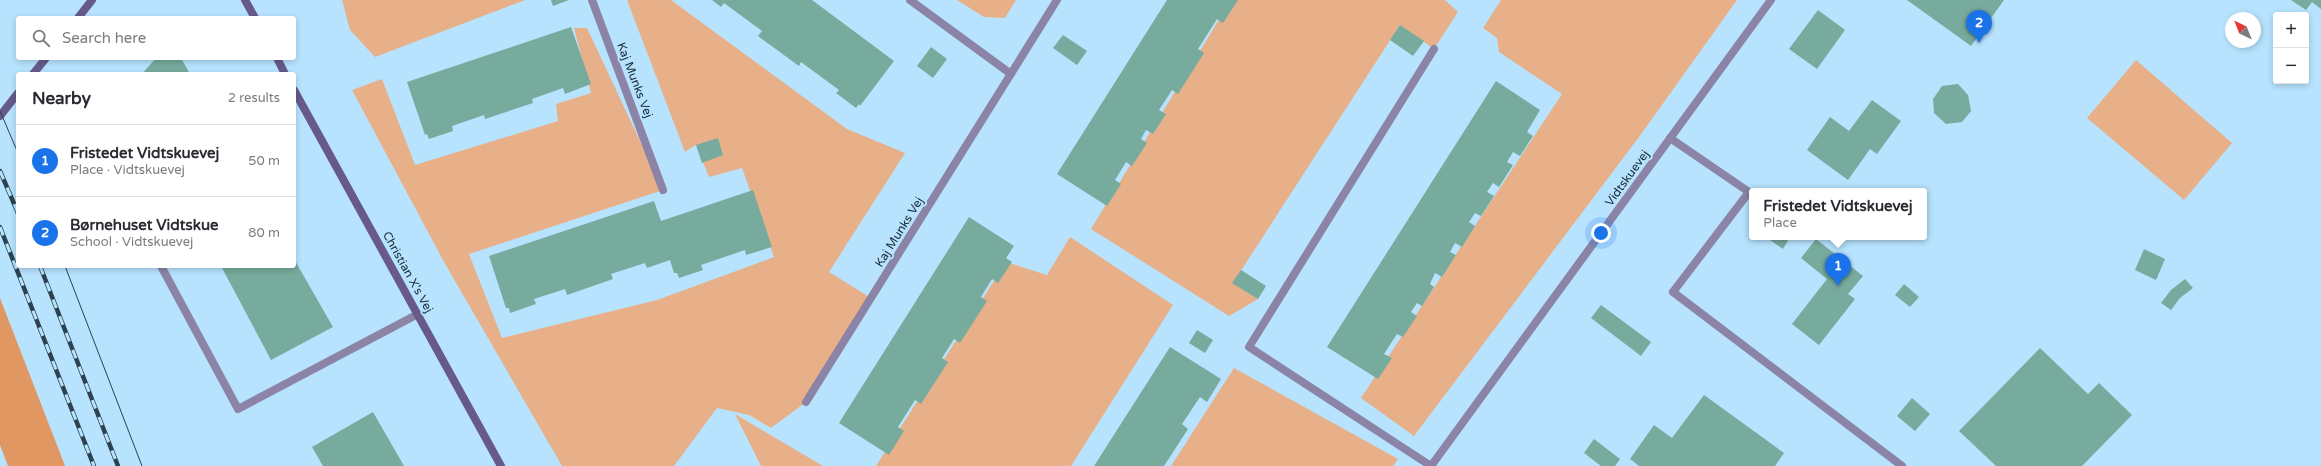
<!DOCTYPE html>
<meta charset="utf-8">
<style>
:root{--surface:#fff;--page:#f7f7f7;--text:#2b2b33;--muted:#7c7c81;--line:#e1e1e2;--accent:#1a73e8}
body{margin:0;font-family:"Varela Round",sans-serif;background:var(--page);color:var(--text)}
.controls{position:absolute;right:12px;top:12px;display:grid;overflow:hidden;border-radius:4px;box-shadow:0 2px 6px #0003}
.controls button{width:36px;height:36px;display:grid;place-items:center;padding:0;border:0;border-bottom:1px solid var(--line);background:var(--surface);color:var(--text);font:20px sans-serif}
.compass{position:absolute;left:2225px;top:12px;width:36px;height:36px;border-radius:50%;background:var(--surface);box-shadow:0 2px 6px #0003;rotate:317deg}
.you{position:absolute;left:1601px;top:233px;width:14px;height:14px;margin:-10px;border:3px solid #fff;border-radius:50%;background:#1a73e8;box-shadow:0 0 0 6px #1a73e833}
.badge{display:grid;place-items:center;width:26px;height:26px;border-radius:50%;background:var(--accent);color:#fff;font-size:13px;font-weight:700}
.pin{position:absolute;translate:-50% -33px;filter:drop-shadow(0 1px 2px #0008)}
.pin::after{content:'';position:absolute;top:21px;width:14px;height:12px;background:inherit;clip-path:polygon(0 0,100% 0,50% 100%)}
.popup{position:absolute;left:1749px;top:188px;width:178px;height:52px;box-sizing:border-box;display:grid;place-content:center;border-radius:4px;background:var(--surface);filter:drop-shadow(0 1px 3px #0005);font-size:13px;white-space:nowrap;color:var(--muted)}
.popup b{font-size:15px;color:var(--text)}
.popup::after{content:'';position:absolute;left:50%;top:100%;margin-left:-8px;border:8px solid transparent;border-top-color:var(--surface)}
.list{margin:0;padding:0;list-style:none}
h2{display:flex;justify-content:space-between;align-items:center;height:52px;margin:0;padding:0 16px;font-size:17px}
h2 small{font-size:13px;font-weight:400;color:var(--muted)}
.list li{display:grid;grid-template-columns:26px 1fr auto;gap:12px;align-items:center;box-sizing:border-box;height:72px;padding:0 16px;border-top:1px solid var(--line)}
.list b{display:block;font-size:15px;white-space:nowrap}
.list p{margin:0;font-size:13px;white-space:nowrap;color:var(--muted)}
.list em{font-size:13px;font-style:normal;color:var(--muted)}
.icon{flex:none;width:22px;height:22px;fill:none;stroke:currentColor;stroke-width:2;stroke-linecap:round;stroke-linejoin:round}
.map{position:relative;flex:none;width:2321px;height:466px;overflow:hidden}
.search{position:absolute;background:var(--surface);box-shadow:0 2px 6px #0003;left:16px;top:16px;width:280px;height:44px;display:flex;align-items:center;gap:10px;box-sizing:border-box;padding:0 14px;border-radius:4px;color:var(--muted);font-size:15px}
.panel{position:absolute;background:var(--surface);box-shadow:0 2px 6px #0003;left:16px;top:72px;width:280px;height:196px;border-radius:4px}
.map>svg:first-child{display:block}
.green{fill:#e7b089}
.forest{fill:#e19761}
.building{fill:#77ab9d}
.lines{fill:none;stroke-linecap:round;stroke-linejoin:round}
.lane{stroke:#8c84a6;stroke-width:8}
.street{stroke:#8c84a6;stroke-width:8}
.secondary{stroke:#675a8a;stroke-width:8}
.tram{stroke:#2d424e;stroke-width:1}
.rail-casing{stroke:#2d424e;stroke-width:4.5}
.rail{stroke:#b7e3ff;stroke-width:3;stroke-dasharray:9;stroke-linecap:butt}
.labels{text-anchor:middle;stroke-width:4;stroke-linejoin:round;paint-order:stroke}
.street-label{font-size:12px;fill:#182933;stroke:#b7e3ff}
</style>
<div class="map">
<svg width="2321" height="466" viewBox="0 0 2321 466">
<rect width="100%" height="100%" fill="#b7e3ff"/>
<g class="green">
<path d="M342 0H525L375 57 350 30Z"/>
<path d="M627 0H671L847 129 905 153 829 272 871 298 806 402 771 428 749 415 717 408 674 466H562L444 262 352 90 382 79 415 165 558 121 556 104 591 93 574 28H587L663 190 469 254 502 338 657 300 774 257 742 168 709 177 696 145 685 152Z"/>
<path d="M957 0H1016L1005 18 984 17Z"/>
<path d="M1231 0H1445L1458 12 1434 49 1400 25 1233 283 1258 299 1229 316 1091 229Z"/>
<path d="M1501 0H1737L1639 137 1414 436 1361 398 1562 94 1499 52 1497 38 1483 28Z"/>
<path d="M2136 60 2232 143 2184 200 2087 118Z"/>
<path d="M1070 237 1173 305 1071 466H876L1006 262 1047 275Z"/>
<path d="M1234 368 1398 459 1393 466H1171Z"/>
<path d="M735 414 823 466H761Z"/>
</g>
<path class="forest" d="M0 298 65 466H8L0 445Z"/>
<g class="building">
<path d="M551 0H569L553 6Z"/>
<path d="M712 0H812L894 61 860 106 859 104 856 108 836 93 839 90 801 62 799 66 758 36 762 31 724 3 721 7Z"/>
<path d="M1167 0H1238L1223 23 1217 19 1198 49 1204 53 1178 94 1172 90 1159 110 1166 114 1153 134 1146 130 1141 139 1147 143 1132 166 1126 162 1115 180 1121 184 1107 206 1057 174Z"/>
<path d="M1907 0H2004L1971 46Z"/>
<path d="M2291 0H2321V9L2312 2 2306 10Z"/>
<path d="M1818 10 1845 30 1817 69 1789 49Z"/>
<path d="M1400 25 1424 41 1413 56 1390 40Z"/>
<path d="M571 27 591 84 565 94 563 88 532 99 533 103 485 119 484 115 452 126 453 131 429 139 427 134 425 135 407 82Z"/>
<path d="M1063 35 1087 51 1077 65 1053 48Z"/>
<path d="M931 47 947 59 933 78 917 66Z"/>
<path d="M156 58H181L190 74H142Z"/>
<path d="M1496 81 1540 110 1527 132 1533 136 1520 156 1513 152 1507 162 1513 165 1499 187 1493 183 1487 192 1494 196 1481 216 1475 213 1469 222 1475 226 1462 247 1455 243 1450 252 1456 255 1442 277 1435 273 1430 284 1434 287 1422 306 1417 303 1411 312 1417 316 1403 337 1397 334 1384 354 1392 358 1378 379 1327 347Z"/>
<path d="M1958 84 1968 95 1971 111 1962 122 1946 124 1934 113 1933 99 1942 86Z"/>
<path d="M1872 100 1901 121 1877 154 1870 149 1848 180 1807 150 1830 117 1849 131Z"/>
<path d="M718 138 723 155 702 163 696 145Z"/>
<path d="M753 190 772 247 746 255 745 250 701 265 703 270 679 278 677 273H674L670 260 647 268 645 263 611 274 613 279 567 295 565 289 534 299 536 304 510 313 509 308H506L489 256 654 201 661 221Z"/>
<path d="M969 217 1014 246 1006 258 1012 262 998 283 992 279 981 297 987 301 960 343 954 339 942 358 948 362 921 404 915 400 898 427 904 431 889 455 839 423Z"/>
<path d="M1766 237H1790L1783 249Z"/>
<path d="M1816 239 1863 276 1848 294 1855 299 1819 345 1792 324 1827 279 1801 258Z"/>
<path d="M2144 249 2165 259 2156 280 2135 270Z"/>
<path d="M294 259 333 327 271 360 221 266H294Z"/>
<path d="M1241 270 1266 286 1258 299 1232 283Z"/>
<path d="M2185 279 2193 288 2180 298 2171 310 2161 303 2171 290Z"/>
<path d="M1904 284 1919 297 1910 307 1895 295Z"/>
<path d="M1601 305 1651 342 1641 356 1591 318Z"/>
<path d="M1197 330 1213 340 1205 353 1189 343Z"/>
<path d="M1170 347 1221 379 1207 402 1200 397 1182 424 1188 429 1164 466H1094Z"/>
<path d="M2040 348 2088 394 2099 383 2132 415 2082 466H1996L1959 431Z"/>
<path d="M1704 395 1784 453 1775 466H1639L1630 459 1654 425 1672 438Z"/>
<path d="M1912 398 1930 414 1915 431 1897 416Z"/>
<path d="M373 412 404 466H323L312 447Z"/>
<path d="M1594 439 1620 459 1615 466H1601L1584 453Z"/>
</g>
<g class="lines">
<g class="lane">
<path d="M1670 138 1749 192 1673 292 1902 466"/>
<path d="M161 266 238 409 418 314"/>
<path d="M1431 466 1249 347 1434 49"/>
</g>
<g class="street">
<path d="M592 0 663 190"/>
<path d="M910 0 1011 74"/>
<path d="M806 402 1057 0"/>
<path d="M1431 466 1771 0"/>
</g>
<g class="secondary">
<path d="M245 0 255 18"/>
<path d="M78 18 92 0"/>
<path d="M277 58 285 74"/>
<path d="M33 74 46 58"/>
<path d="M294 90 501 466"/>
<path d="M0 116 18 93"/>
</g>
<g class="tram">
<path d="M0 111 18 153"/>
<path d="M65 266 142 466"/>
</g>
<g class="rail-casing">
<g id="rail">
<path d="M0 171 18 213"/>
<path d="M0 227 94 466"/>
<path d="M40 266 118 466"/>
</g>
</g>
<use href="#rail" class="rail"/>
</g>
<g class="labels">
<g class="street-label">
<text transform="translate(635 80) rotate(69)" y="4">Kaj Munks Vej</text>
<text transform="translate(1627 178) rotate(-54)" y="4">Vidtskuevej</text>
<text transform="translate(899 232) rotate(-58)" y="4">Kaj Munks Vej</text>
<text transform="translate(408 272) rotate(61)" y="4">Christian X's Vej</text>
</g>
</g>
</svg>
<div class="controls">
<button>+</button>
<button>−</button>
</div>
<svg class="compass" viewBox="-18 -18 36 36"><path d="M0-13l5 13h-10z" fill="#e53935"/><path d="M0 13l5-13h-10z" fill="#7c7c81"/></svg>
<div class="you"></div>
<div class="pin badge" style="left:1838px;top:286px">1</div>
<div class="popup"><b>Fristedet Vidtskuevej</b>Place</div>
<div class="pin badge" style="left:1979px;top:43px">2</div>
<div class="search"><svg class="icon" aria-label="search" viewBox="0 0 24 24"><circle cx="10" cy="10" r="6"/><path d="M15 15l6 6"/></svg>Search here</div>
<section class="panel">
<h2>Nearby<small>2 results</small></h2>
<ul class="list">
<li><span class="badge">1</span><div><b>Fristedet Vidtskuevej</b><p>Place · Vidtskuevej</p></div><em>50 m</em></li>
<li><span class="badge">2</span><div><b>Børnehuset Vidtskue</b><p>School · Vidtskuevej</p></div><em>80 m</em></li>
</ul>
</section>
</div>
